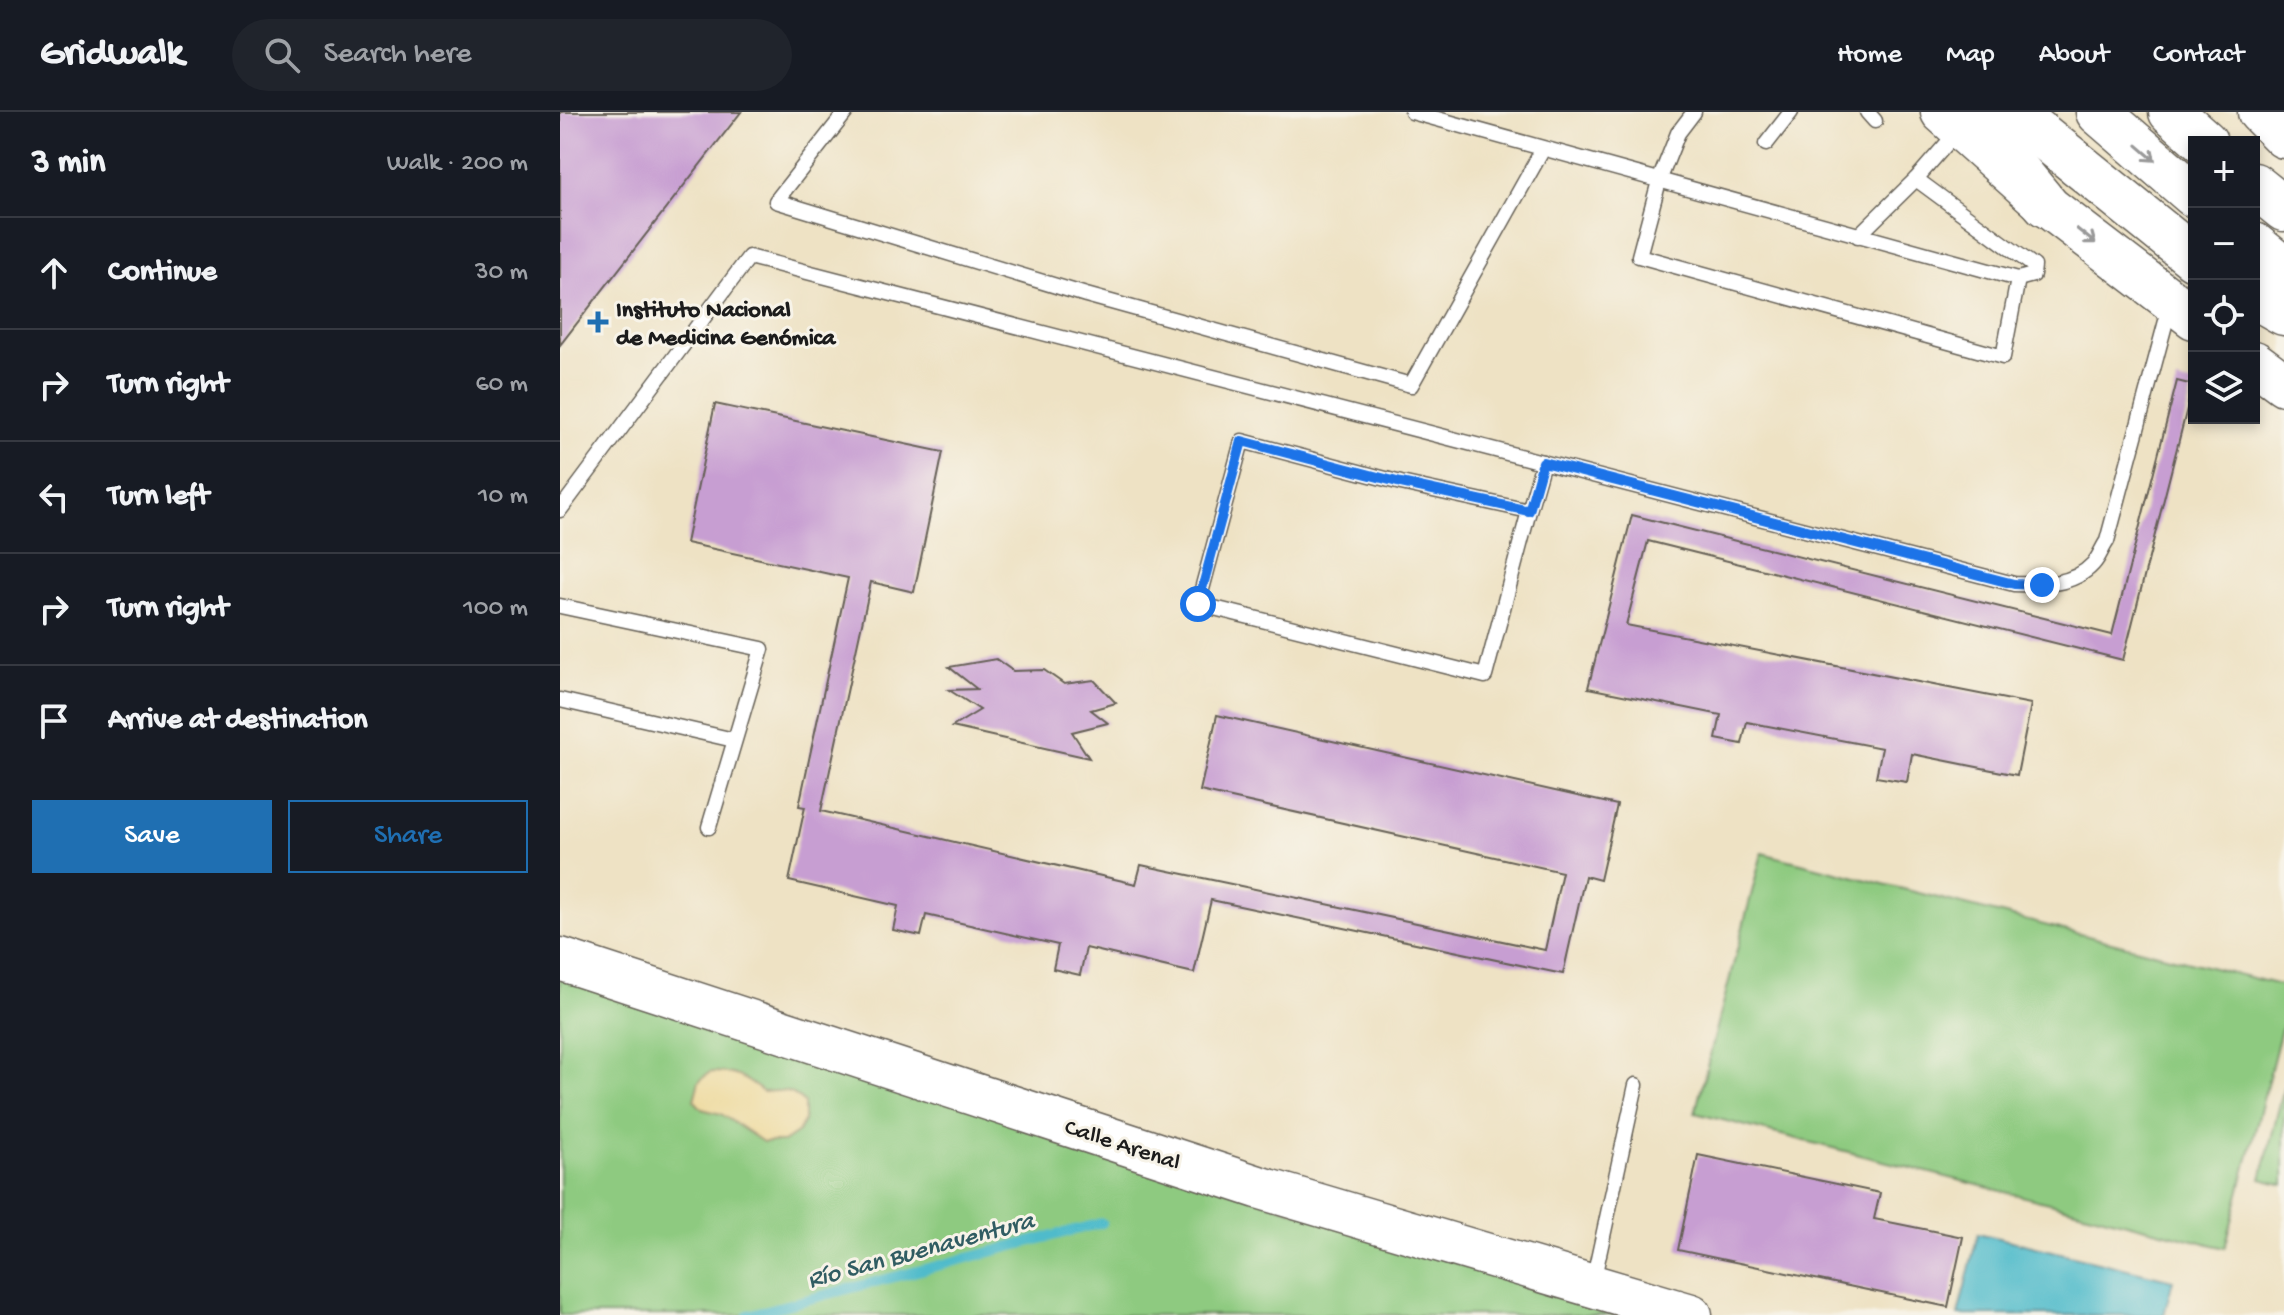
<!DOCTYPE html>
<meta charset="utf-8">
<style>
:root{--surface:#171b24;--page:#20242c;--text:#f1f3f6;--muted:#9ea1a6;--line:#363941;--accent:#1f6fb2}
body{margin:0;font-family:"Gochi Hand",sans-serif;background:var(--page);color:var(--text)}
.controls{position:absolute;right:24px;top:24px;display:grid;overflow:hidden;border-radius:0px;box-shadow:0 4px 12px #0003}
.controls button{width:72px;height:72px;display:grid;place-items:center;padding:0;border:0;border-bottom:2px solid var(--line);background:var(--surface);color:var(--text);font:40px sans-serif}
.stop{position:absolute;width:24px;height:24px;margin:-18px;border:6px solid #1a73e8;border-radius:50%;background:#fff}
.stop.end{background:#1a73e8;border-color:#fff;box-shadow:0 2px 8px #0008}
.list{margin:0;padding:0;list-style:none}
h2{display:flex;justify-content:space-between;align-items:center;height:104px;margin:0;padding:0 32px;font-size:34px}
h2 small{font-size:26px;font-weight:400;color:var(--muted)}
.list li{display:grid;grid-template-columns:52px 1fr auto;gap:24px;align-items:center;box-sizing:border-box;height:112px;padding:0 32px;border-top:2px solid var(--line)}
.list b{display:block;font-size:30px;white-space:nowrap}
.list em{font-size:26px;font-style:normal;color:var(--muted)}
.actions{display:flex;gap:16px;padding:24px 32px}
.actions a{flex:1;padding:18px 0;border:2px solid var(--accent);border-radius:0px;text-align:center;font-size:28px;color:var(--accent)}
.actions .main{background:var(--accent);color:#fff}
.icon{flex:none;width:44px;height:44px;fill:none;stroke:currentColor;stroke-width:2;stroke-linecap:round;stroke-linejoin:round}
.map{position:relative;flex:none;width:1724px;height:1203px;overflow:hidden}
header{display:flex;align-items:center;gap:48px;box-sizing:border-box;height:112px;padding:0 40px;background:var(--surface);border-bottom:2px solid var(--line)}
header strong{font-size:38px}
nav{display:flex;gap:44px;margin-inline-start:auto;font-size:28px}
.search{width:560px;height:72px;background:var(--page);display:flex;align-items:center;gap:20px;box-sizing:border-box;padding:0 28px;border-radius:44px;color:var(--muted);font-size:30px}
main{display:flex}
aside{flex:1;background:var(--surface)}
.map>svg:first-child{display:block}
.green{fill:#8eca80;stroke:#55734e;stroke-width:2}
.sand{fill:#eeda9e;stroke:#857b5d;stroke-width:2}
.water{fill:#4fbbcb;stroke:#366c74;stroke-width:2}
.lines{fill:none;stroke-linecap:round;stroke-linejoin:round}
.stream{stroke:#4fbbcb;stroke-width:10}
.building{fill:#c79ed2}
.lane-casing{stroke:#666157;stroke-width:17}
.secondary-casing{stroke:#666157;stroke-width:45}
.highway-casing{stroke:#666157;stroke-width:47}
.lane{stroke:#fff;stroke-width:14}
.secondary{stroke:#fff;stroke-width:42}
.highway{stroke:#fff;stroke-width:44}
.oneway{stroke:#999}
.route{stroke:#1a73e8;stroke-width:10}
.poi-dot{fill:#1f6fb2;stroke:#f7f3e8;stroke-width:3}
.labels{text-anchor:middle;stroke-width:6;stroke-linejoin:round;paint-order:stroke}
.poi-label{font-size:24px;font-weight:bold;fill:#1c1c1c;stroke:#f7f3e8;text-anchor:start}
.street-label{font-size:24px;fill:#1c1c1c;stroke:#f7f3e8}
.water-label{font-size:26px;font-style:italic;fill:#305c62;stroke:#f7f3e8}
</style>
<header>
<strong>Gridwalk</strong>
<div class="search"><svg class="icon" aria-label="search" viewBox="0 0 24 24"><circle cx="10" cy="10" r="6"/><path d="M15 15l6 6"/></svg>Search here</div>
<nav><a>Home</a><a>Map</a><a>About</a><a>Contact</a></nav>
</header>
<main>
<aside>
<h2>3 min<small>Walk · 200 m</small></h2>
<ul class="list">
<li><svg class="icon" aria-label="ahead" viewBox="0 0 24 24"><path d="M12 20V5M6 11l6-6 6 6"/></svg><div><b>Continue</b></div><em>30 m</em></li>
<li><svg class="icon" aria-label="right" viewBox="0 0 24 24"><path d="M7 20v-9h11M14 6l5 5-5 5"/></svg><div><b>Turn right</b></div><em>60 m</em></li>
<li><svg class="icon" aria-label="left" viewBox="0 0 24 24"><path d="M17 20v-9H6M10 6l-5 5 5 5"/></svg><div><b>Turn left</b></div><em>10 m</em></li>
<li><svg class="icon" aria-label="right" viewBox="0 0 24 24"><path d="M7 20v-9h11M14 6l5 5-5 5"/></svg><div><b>Turn right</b></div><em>100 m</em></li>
<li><svg class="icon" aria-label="arrive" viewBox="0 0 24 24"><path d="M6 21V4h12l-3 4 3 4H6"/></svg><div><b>Arrive at destination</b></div></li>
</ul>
<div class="actions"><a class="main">Save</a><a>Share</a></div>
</aside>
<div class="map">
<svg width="1724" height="1203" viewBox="0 0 1724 1203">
<rect width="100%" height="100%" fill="#f7f3e8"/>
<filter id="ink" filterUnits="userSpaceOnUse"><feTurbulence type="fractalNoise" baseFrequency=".0125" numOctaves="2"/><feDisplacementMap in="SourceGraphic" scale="16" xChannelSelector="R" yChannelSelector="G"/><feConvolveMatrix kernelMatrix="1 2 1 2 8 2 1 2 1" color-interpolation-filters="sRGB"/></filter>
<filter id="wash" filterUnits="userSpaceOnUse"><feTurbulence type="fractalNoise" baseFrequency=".006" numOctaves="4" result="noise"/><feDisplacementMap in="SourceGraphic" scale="32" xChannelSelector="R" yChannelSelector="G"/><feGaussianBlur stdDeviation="1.8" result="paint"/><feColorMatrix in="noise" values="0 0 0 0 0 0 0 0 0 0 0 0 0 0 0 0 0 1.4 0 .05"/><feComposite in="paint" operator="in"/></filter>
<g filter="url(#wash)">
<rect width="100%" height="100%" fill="#eee2c4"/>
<g class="green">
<path d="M1202 741 1724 874V906L1665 1136 1135 1001Z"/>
<path d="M0 864 1059 1203H0Z"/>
<path d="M1724 975V1073L1701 1067Z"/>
</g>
<path class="sand" d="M150 960C176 960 183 965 203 980 222 978 230 977 244 991V1009L238 1020 223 1030H203L161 1002 142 997 134 988 139 969Z"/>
<path class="water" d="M1418 1121 1613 1168 1604 1203H1398Z"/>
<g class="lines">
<path class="stream" d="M188 1203 542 1111"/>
</g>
<g id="blocks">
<g class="building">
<path d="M0 0H181L0 233Z"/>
<path d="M1617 269 1633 273 1563 548 1088 429 1066 513 1471 592 1457 663 1352 642 1347 670 1316 665 1322 636 1187 610 1182 632 1156 627 1161 603 1028 576 1072 403 1552 523Z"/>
<path d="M155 292 383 340 354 480 311 470 261 699 576 772 581 753 985 838 1002 760 640 679 657 603 1057 693 1040 768 1025 764 1003 862 651 788 634 861 526 836 520 863 493 857 498 833 366 803 361 824 333 818 338 794 229 769 245 695 239 694 288 466 126 431Z"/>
<path d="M436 547 453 559 484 558 504 572 534 568 556 591 531 598 548 611 512 620 529 646 392 615 420 598 389 578 417 577 389 555Z"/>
<path d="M1138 1043 1320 1081 1314 1107 1403 1125 1388 1195 1118 1138Z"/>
</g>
</g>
</g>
<g filter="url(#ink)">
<use href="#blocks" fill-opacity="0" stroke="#666157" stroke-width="2"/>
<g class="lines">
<g class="lane-casing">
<g id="lane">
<path d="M286 0 216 89 526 183 851 273 983 37"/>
<path d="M852 0 1458 167 1473 163 1474 154 1356 67"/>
<path d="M1134 0 1118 21 1099 69 1079 144 1443 245 1458 167"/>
<path d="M1307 0 1315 9"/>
<path d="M1206 32 1231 0"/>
<path d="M1298 124 1356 67 1397 20"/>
<path d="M0 398 189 145 1454 472C1481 473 1513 474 1533 452 1539 446 1542 436 1547 429L1610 194"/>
<path d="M969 399 925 564 638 492 682 329 841 371 969 399 983 350"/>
<path d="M0 494 202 537 149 715"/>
<path d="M0 588 174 628"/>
<path d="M1033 1170 1076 973"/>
</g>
</g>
<g class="secondary-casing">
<g id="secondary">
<path d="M1382 0 1486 93 1634 206"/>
<path d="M1694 250 1724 272"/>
<path d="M0 847 698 1075 1131 1203"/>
</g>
</g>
<g class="highway-casing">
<g id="highway">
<path d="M1409 0 1486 93"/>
<path d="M1453 0 1634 146"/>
<path d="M1538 0 1634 83"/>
<path d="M1611 0 1645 30"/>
<path d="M1700 0 1724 24"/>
<path d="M1694 73 1724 97"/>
<path d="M1694 133 1724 157"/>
<path d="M1694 184 1724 201"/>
</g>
</g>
<use href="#lane" class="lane"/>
<use href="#secondary" class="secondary"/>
<use href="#highway" class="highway"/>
</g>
<defs><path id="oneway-shaft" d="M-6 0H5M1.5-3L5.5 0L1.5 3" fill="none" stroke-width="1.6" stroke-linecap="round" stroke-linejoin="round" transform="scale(2)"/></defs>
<g class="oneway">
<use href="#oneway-shaft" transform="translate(1586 41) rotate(41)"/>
<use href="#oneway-shaft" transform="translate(1526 124) rotate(38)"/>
</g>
</g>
<g class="lines" filter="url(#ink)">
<path class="route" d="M638 492 682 329 841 371 969 399 983 350 1454 472 1482 473"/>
</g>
<path class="poi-dot" d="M34 198h8v8h8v8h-8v8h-8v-8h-8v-8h8z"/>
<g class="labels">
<g class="poi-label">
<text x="56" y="204">Instituto Nacional<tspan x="56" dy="28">de Medicina Genómica</tspan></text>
</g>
<g class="street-label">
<text transform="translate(563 1031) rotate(18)" y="8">Calle Arenal</text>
</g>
<g class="water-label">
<text transform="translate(360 1136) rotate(-15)" y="9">Río San Buenaventura</text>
</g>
</g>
</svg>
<div class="controls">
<button>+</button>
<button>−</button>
<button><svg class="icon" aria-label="locate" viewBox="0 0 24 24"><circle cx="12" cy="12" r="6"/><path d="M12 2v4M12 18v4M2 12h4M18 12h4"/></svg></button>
<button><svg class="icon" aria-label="layers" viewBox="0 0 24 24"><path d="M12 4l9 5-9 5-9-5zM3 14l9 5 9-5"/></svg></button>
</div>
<div class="stop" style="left:638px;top:492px"></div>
<div class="stop end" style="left:1482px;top:473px"></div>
</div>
</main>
